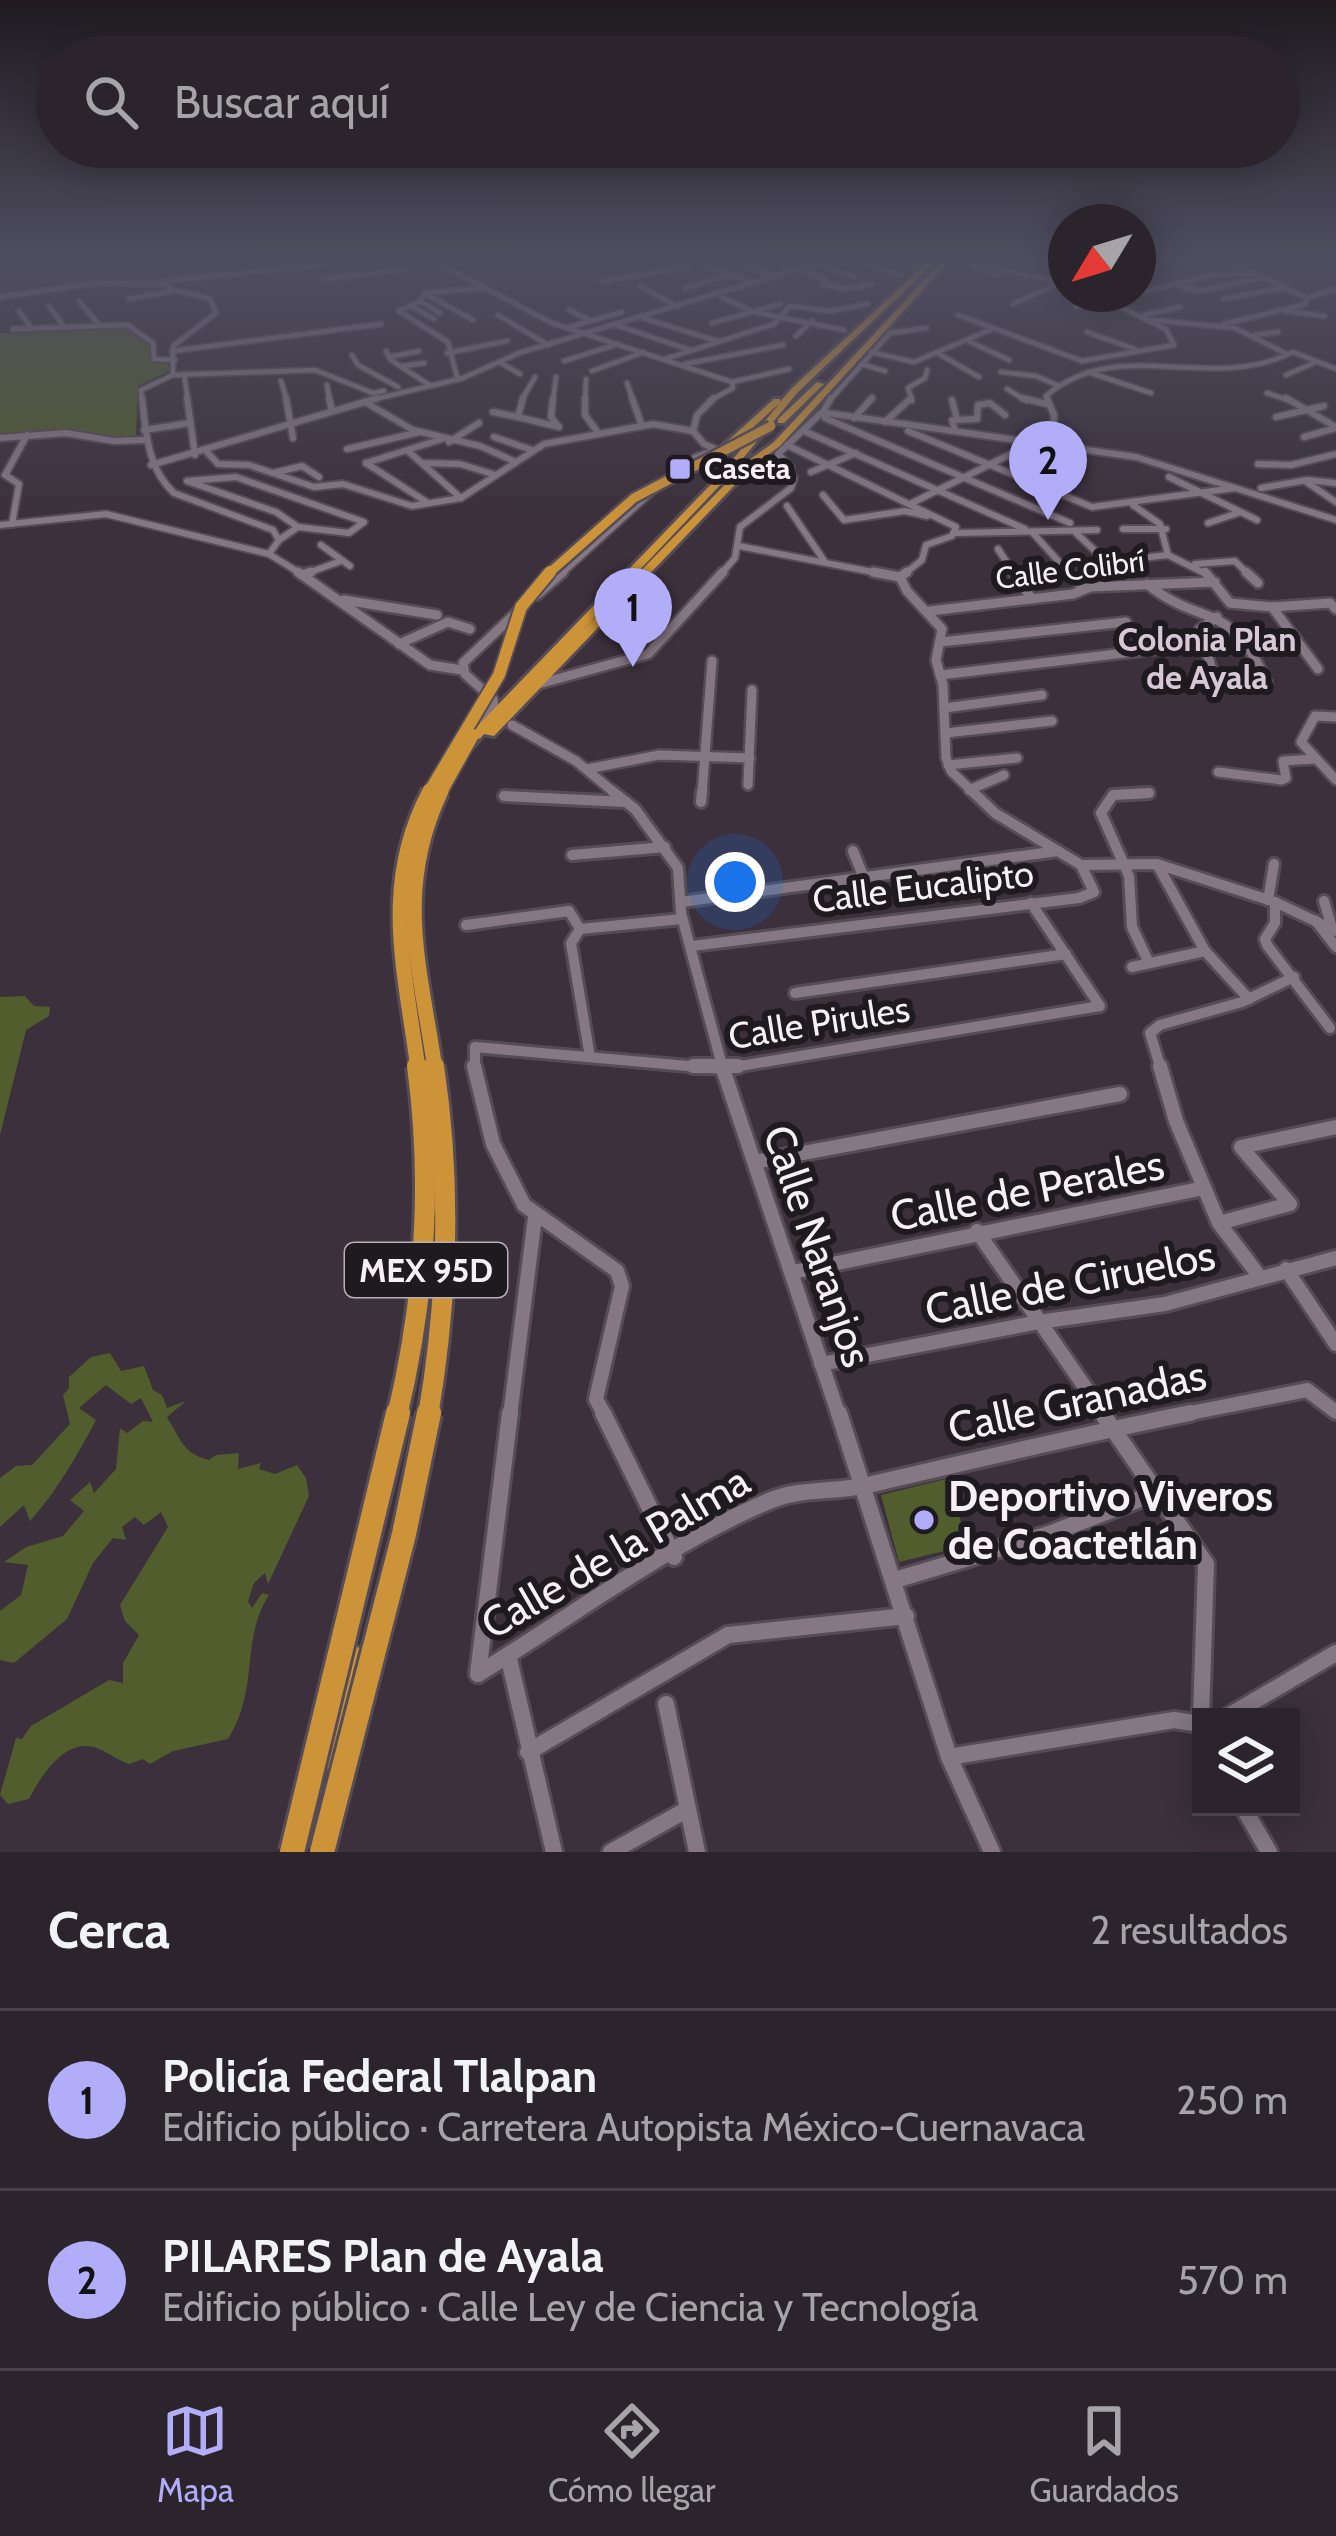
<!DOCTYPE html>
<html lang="es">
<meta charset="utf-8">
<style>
:root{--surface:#2c242c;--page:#342c34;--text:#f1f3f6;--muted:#a6a4a9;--line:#484148;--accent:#b2adf9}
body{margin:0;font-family:Cabin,sans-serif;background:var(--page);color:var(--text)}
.controls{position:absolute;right:36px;bottom:36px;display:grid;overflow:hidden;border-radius:0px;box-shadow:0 6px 30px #0003}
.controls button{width:108px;height:108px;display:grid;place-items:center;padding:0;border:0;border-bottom:3px solid var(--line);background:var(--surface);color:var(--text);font:60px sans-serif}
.compass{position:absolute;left:1048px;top:204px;width:108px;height:108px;border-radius:50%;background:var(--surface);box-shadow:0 6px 30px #0003;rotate:232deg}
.you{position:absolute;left:735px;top:882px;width:42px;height:42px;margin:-30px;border:9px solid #fff;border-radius:50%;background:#1a73e8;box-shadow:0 0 0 18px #1a73e833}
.badge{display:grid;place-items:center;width:78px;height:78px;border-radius:50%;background:var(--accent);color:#111;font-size:39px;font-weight:700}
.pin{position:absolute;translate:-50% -99px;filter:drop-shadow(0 3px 6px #0008)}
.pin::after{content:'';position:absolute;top:63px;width:42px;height:36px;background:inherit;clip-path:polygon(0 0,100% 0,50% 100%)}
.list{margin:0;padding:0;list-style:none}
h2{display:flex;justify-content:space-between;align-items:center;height:156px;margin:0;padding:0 48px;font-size:51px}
h2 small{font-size:39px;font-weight:400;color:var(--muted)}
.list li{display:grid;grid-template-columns:78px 1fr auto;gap:36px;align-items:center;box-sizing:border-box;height:180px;padding:0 48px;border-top:3px solid var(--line)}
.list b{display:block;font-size:45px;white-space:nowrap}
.list p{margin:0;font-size:39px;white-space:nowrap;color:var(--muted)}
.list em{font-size:39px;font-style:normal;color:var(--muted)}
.icon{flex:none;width:66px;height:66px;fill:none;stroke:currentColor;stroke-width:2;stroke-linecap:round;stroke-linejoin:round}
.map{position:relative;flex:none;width:1336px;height:1852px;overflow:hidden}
.search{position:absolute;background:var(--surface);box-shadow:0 6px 30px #0003;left:36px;right:36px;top:36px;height:132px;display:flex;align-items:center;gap:30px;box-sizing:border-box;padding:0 42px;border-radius:66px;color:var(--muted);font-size:45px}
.sheet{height:516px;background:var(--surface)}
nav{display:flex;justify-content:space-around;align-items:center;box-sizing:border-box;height:168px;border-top:3px solid var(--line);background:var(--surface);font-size:33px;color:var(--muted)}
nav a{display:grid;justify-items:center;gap:6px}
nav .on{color:var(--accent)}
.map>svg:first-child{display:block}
.green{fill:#515d2d}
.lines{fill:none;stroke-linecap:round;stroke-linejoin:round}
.minor-tunnel{stroke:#574d57;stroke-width:6;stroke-dasharray:6 3;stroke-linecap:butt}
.minor-far5-casing{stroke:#554c55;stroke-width:8}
.minor-far4-casing{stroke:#554c55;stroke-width:10}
.minor-far3-casing{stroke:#554c55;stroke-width:14}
.minor-far2-casing{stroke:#554c55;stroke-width:16}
.minor-far1-casing{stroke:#554c55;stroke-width:20}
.minor-casing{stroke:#554c55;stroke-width:22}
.highway-casing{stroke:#554c55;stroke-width:6}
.minor-far5{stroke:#857884;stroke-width:4.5}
.minor-far4{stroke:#857884;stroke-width:6}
.minor-far3{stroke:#857884;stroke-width:9}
.minor-far2{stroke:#857884;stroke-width:10}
.minor-far1{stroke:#857884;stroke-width:14}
.minor{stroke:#857884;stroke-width:16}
.highway{fill:#cd9339;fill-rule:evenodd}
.highway-bridge-far4-casing{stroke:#554c55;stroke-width:14;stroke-linecap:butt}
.highway-bridge-far3-casing{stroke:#554c55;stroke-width:16;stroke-linecap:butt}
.highway-bridge-far2-casing{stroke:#554c55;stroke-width:21;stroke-linecap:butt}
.highway-bridge-far1-casing{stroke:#554c55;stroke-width:26;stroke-linecap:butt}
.highway-bridge-casing{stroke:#554c55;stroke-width:30;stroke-linecap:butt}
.highway-bridge-far4{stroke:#cd9339;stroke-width:9}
.highway-bridge-far3{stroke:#cd9339;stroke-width:12}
.highway-bridge-far2{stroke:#cd9339;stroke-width:15}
.highway-bridge-far1{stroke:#cd9339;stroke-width:20}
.highway-bridge{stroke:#cd9339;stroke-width:24}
.poi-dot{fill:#b2adf9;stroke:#1f1a1f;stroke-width:4.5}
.labels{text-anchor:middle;stroke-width:12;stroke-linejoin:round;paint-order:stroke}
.far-poi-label{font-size:30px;font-weight:bold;fill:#f8f0f7;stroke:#1f1a1f;text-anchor:start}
.far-street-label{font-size:30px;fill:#f8f0f7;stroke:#1f1a1f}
.far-neighbourhood-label{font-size:33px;font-weight:bold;fill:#d6c8d5;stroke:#1f1a1f}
.shield{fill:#1f1a1f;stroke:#b7b0b6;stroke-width:3}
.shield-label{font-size:33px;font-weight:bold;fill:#f8f0f7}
.street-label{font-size:36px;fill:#f8f0f7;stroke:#1f1a1f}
.near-street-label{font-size:42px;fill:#f8f0f7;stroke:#1f1a1f}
.near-poi-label{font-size:42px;font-weight:bold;fill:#f8f0f7;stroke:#1f1a1f;text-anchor:start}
</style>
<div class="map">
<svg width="1336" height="1852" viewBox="0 0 1336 1852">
<rect width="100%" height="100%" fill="#3b303b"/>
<g class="green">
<path d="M128 326 150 344 155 362H168L170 371 138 386 136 435 124 439 65 430 0 434V333Z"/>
<path d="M25 996 34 1006 50 1007 49 1016 26 1030 0 1135V997Z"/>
<path d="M110 1353 121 1371 144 1366 153 1390 162 1395 167 1408 186 1401 167 1417C180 1438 183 1454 209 1460L216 1455 239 1453 238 1469 261 1463 259 1469 275 1474 297 1465 306 1478 309 1496 268 1584 265 1573 254 1583 248 1601 252 1608 262 1593 269 1595C240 1640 260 1688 228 1739L173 1751 150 1764 143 1759 129 1764C117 1760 105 1750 94 1747 63 1739 40 1778 29 1799L8 1804 0 1795 16 1738 22 1739 31 1726 109 1680 123 1683V1663L139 1635 125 1621 120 1605 168 1527 161 1512 144 1525 135 1517 122 1527 126 1540 113 1538 93 1563 67 1619 14 1663 0 1660V1611L21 1595 28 1565 4 1562 26 1547 63 1536 84 1511 70 1500 90 1482 94 1493 116 1469 120 1428 127 1433 143 1421 153 1422 141 1398 131 1404 106 1385 79 1408 96 1420C77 1456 57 1491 30 1521L24 1505 0 1527V1478L16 1466 32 1465 70 1424 63 1395 69 1388V1377L91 1357Z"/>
<path d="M946 1479 969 1545 899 1562 881 1495Z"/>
</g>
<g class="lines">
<path class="minor-tunnel" d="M723 451 773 460"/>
<g class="minor-far5-casing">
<g id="minor-far5">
<path d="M434 261 552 323 732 382 733 388 709 401"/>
<path d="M706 261 704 265 754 283"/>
<path d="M856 261 901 275"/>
<path d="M910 261 915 266"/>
<path d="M961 261 997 275"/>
<path d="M985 261 998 269 1066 283"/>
<path d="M1228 261 1307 298"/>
<path d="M818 264 855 277"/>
<path d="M747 265 772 276"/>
<path d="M801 270 826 280 823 284 845 289 872 284"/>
<path d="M324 279 406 269"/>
<path d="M165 281 355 261"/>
<path d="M603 281 687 267"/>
<path d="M1177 285 1199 291 1261 278"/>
<path d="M640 286 678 307"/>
<path d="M685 288 728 275"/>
<path d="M1138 293 1216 274H1251"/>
<path d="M428 295 473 320"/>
<path d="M1102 296 1134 294"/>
<path d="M0 297 95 283 163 284"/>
<path d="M721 297 754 312 844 330"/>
<path d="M129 299 172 291"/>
<path d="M1224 299 1282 288"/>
<path d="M79 301 100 326"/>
<path d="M420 301 440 313"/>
<path d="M1013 304 1059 283"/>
<path d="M49 306 65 328"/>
<path d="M411 306 434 319"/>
<path d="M1076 307 1102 298"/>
<path d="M569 310 591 321"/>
<path d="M19 311 32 329"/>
<path d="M399 311 448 342 457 377"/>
<path d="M399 311 420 301 425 293 481 288"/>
<path d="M1286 311 1324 316"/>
<path d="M498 315 548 345"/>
<path d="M958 315 1082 361"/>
<path d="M1144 315 1180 307"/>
<path d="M643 318 717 341"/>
<path d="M1153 320 1235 328 1285 353"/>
<path d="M712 323 780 304"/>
<path d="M1224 324 1306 304 1307 298 1336 289"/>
<path d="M616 325 690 350"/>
<path d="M570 327 622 312"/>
<path d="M13 329 128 325 153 343 154 359 175 360"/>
<path d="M1087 332 1135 349"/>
<path d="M1255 335 1278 332"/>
<path d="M796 336 812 321"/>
<path d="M966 340 1009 360"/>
<path d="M172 351 381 324"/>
<path d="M386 351 391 360 431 386"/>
<path d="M871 352 914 362 992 329"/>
<path d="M447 353 507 341"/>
<path d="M939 354 979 377"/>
<path d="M352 355 358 365 398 387"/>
<path d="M389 357 419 351"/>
<path d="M665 359 774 324 790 306 831 311 868 304"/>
<path d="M564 361 618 344"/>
<path d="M1082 361 1174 345 1166 329 1093 294"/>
<path d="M501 363 520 374"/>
<path d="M685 364 783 345"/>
<path d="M861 364 885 371"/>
<path d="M403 366 424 363"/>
<path d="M592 371 644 352"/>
<path d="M1001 372 1036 376 1057 385"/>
<path d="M1088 372 1151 393"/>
<path d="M184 374 188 401"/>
<path d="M173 375 315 370 373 393 384 391"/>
<path d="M1286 375 1316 362"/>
<path d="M281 381 287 401"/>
<path d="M732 382 789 369"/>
<path d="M627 383 633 401"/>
<path d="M327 385 330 401"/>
<path d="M1007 389 1027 401"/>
<path d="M1267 393 1291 401"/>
<path d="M142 401 141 390 173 375V346L216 313 210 299 170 289 165 281"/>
<path d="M367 401 463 378 519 353 824 261"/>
<path d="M521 401 535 377"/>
<path d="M553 401 556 377"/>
<path d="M585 401 586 379"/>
<path d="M829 401 890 333 926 328"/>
<path d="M912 401 908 388 925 378 927 370"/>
<path d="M1048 401 1046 396C1118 334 1209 394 1293 352L1336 369"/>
</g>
</g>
<g class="minor-far4-casing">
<g id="minor-far4">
<path d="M142 398C146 432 147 468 174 493L273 530 279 540 269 554"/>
<path d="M187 398 195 455"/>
<path d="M286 398 293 438"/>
<path d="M329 398 332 411"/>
<path d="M523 398 518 417 559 427"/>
<path d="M553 398 551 417 558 426"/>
<path d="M585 398V415L599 434"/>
<path d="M632 398 642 426"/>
<path d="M714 398 697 415 693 431 704 444 720 451"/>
<path d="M1022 398 1047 404"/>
<path d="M1047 398 1054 415 1053 442"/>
<path d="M1286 398 1336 427"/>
<path d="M952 400 957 419"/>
<path d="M365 402 413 430 480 446 516 462"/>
<path d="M493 412 518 417"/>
<path d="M822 414 831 398"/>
<path d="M1276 417 1324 406"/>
<path d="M825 418 1070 523"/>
<path d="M854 418 872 398"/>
<path d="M885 422 911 398"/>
<path d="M144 430 190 423"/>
<path d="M955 430 952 420 977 419 978 405 990 403 1005 415"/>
<path d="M804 431 1025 529"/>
<path d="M908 431 1092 507 1235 488 1336 520"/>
<path d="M494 437 532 450"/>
<path d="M1304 437 1336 428"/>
<path d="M0 438 66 433 114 441 144 440"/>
<path d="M449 442 479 423"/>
<path d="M787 445 956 527 952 536 926 545 922 560 903 575"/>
<path d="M347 449 420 432"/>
<path d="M408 451 461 498"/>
<path d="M207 452 218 464 249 465 314 487 343 484 412 506 461 498 544 444 653 424 693 431"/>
<path d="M366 463 442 439"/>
<path d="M366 463 428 503"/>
<path d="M422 463 460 464 496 475"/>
<path d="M1258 464 1291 465 1336 454"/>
<path d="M151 465 378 398"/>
<path d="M785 469 791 467 778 454 820 414 827 413 1136 457 1235 488"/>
<path d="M811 472 856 453"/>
<path d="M273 473 302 466 319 477"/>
<path d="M671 476 696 457 716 450"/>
<path d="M236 477 364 522 349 533 298 527 276 512 187 481Z"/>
<path d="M1169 477 1257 520"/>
<path d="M1305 481 1336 502"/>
<path d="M1261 488 1307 480 1336 483"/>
<path d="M823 495 844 520 905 511 927 516"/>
<path d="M912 503 1013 453 1062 473"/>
<path d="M1133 505 1160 524 1168 555 1208 575"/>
<path d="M787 506 825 562"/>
<path d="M1208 523 1238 513"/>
<path d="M12 524 19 484 5 475 27 435"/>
<path d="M0 525 106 514 269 554 303 575"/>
<path d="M1123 529H1166"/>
<path d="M1032 532 1071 575"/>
<path d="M956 533 1097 530"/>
<path d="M1076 533 1107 562 1168 555"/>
<path d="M279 540 298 527"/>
<path d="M321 545 350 566"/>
<path d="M739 546 888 575"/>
<path d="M998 549 1015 575"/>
<path d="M1195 564 1235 561 1249 575"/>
<path d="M305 574 341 561"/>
<path d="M560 575 657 487"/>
<path d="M720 575 735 558 740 527 791 488 794 478 784 468"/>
</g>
</g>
<g class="minor-far3-casing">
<g id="minor-far3">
<path d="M298 572 430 665 462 670"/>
<path d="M873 572 900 577"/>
<path d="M1013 572 1032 599"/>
<path d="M1068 572 1084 589"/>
<path d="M1205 572 1230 603 1272 607 1318 669"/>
<path d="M1246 572 1258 583"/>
<path d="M305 574 311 572"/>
<path d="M900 577 907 572"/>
<path d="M900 577 907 591 942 629 936 660 943 685 946 758 951 771 975 794"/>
<path d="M1147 584C1203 629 1230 598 1267 683"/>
<path d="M537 595 563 572"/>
<path d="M344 600 437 615"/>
<path d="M1272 607 1330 603 1336 609"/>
<path d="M930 611 1073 594 1090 587 1215 582"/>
<path d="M940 642 1126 622"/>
<path d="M399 644 448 622 470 629"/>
<path d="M940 675 1158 649"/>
<path d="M542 683 648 654 723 572"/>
<path d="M1202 683 1212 670 1200 629 1217 617"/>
<path d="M944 708 1042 695"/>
<path d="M1336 717 1315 716 1301 742 1336 780"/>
<path d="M473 725 494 706 493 699 465 674 463 663 518 611"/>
<path d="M512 725 576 761 616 794"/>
<path d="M946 733 1052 721"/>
<path d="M948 765 1017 758"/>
<path d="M587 769 659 755 750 758"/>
<path d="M1218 772 1282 780 1286 778 1283 761 1314 759"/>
<path d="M748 785 752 690"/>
<path d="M969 790 1004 775"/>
<path d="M702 794 712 661"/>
<path d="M1137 794 1149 793"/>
</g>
</g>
<g class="minor-far2-casing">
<g id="minor-far2">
<path d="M612 791 635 809 678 868 681 913 723 1069"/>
<path d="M1149 793 1113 795 1101 813 1129 876 1132 927 1149 963"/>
<path d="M504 796 626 802"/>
<path d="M701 802 702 791"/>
<path d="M853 851 864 878"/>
<path d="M572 855 665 847"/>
<path d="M1157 864 1205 951 1249 999"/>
<path d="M1081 865 1157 864 1275 902 1336 931"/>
<path d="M1268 900 1274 864"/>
<path d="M1324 901 1332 928"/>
<path d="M681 902 1058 851"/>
<path d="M1275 902V923L1265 939 1267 945 1330 1028"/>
<path d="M1316 921 1336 947"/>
<path d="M466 925 569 911 580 929"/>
<path d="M580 929 571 943 590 1057"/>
<path d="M580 929 682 919"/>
<path d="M692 946 1079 898 1094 892 1081 865 995 813 972 791"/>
<path d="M1132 967 1205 951"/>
<path d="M795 993 1066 954"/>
<path d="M475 1069V1047L722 1069 1100 1006 1031 903"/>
<path d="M1161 1069 1150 1033 1160 1025 1242 1002 1294 977"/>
</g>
</g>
<g class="minor-far1-casing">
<g id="minor-far1">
<path d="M474 1066 493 1144 524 1205 617 1271 622 1286 596 1399 605 1416"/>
<path d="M693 1066H738"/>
<path d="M722 1066 839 1416"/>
<path d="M1160 1066 1176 1121 1219 1223 1260 1277"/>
<path d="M755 1162 1120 1094"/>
<path d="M1219 1223 1290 1204 1241 1147 1336 1127"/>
<path d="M977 1231 1105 1416"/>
<path d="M1286 1269 1336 1344"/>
<path d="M793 1272 1204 1188"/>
<path d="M821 1364 1039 1322 1165 1304 1336 1258"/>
<path d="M510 1416 535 1217"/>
<path d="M1175 1416 1307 1390 1336 1412"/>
</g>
</g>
<g class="minor-casing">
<g id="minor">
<path d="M603 1413 674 1557"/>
<path d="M839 1413 949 1757 992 1852"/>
<path d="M1102 1413 1206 1564 1201 1717"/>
<path d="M895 1580 1049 1534 1153 1494"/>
<path d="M508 1655 554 1852"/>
<path d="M478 1674C571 1617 669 1543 769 1501 802 1487 835 1493 868 1485 975 1460 1081 1435 1190 1413"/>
<path d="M478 1674 510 1413"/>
<path d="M666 1704 697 1852"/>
<path d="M1227 1717 1336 1653"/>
<path d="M528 1752 728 1635 906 1616"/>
<path d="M949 1757 1174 1720 1201 1724"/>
<path d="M1243 1807 1269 1852"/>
<path d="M611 1852 688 1809"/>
</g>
</g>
<g class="highway-casing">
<g id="highway">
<path d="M929 261H936L798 392 724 481 578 635 749 460 774 442 942 261H949L780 446 755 464 494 736 484 734 470 750H460V744L718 477 780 403 727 451H721V447L774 399H780V402L792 388Z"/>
<path d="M817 382 824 384 784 423H778V419Z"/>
<path d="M351 1645 360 1648 363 1657 340 1756 336 1765 327 1769 318 1765 314 1756 339 1657 342 1648Z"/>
</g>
</g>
<use href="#minor-far5" class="minor-far5"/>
<use href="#minor-far4" class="minor-far4"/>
<use href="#minor-far3" class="minor-far3"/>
<use href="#minor-far2" class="minor-far2"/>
<use href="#minor-far1" class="minor-far1"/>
<use href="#minor" class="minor"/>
<use href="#highway" class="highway"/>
<g class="highway-bridge-far4-casing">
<path id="highway-bridge-far4" d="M547 575 634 498 771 426"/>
</g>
<g class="highway-bridge-far3-casing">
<g id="highway-bridge-far3">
<path d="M428 794 499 675 521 607 550 572"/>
<path d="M440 794 473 735"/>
</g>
</g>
<g class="highway-bridge-far2-casing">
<g id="highway-bridge-far2">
<path d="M418 1069C405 970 380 884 430 791"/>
<path d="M435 1069C420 966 394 890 441 791"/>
</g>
</g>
<g class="highway-bridge-far1-casing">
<g id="highway-bridge-far1">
<path d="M397 1416C425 1300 433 1186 417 1066"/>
<path d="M428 1416C448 1299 452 1185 434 1066"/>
</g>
</g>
<g class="highway-bridge-casing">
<g id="highway-bridge">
<path d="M292 1852 398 1413"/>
<path d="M322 1852 404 1534 429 1413"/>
</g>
</g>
<use href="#highway-bridge-far4" class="highway-bridge-far4"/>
<use href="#highway-bridge-far3" class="highway-bridge-far3"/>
<use href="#highway-bridge-far2" class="highway-bridge-far2"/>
<use href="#highway-bridge-far1" class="highway-bridge-far1"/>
<use href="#highway-bridge" class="highway-bridge"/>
</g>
<linearGradient id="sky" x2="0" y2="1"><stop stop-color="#201a20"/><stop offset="0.5" stop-color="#4f4e60"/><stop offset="1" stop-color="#4f4e60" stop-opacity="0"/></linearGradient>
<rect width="1336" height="520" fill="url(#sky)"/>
<g class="poi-dot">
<rect x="668" y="457" width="24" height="24" rx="6"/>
<circle cx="924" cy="1520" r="12"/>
</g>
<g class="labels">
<g class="far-poi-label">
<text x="704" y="479">Caseta</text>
</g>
<g class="far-street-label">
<text transform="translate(1070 570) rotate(-7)" y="10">Calle Colibrí</text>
</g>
<g class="far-neighbourhood-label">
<text x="1207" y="651">Colonia Plan<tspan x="1207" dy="38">de Ayala</tspan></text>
</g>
<rect class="shield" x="345" y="1243" width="162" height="54" rx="9"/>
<g class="shield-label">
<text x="426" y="1282">MEX 95D</text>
</g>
<g class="street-label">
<text transform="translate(923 886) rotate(-7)" y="13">Calle Eucalipto</text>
<text transform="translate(819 1022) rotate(-9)" y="13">Calle Pirules</text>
</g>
<g class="near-street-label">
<text transform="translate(1027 1190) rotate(-11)" y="15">Calle de Perales</text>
<text transform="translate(818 1246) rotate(71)" y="15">Calle Naranjos</text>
<text transform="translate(1070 1282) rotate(-11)" y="15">Calle de Ciruelos</text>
<text transform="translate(1077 1401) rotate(-12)" y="15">Calle Granadas</text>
<text transform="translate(615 1552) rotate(-30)" y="15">Calle de la Palma</text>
</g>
<g class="near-poi-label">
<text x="948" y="1511">Deportivo Viveros<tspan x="948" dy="48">de Coactetlán</tspan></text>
</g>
</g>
</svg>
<div class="controls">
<button><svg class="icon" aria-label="layers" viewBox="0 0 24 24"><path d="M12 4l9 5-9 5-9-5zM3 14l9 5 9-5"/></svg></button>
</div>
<svg class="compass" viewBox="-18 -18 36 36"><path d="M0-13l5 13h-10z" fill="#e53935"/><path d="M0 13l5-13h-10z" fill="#a6a4a9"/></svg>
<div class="you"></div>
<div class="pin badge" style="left:633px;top:667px">1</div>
<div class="pin badge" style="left:1048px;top:520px">2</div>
<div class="search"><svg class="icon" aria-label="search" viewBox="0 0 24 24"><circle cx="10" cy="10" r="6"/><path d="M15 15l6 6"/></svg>Buscar aquí</div>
</div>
<section class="sheet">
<h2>Cerca<small>2 resultados</small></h2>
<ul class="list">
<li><span class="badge">1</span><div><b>Policía Federal Tlalpan</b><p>Edificio público · Carretera Autopista México-Cuernavaca</p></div><em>250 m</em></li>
<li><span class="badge">2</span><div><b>PILARES Plan de Ayala</b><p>Edificio público · Calle Ley de Ciencia y Tecnología</p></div><em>570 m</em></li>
</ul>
</section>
<nav>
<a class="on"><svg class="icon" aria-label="map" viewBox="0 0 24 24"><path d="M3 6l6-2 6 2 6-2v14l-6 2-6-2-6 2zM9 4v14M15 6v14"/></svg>Mapa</a>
<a><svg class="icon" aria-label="directions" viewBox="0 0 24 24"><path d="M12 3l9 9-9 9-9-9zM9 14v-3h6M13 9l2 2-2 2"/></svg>Cómo llegar</a>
<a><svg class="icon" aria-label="saved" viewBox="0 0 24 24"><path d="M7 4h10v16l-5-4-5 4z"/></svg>Guardados</a>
</nav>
